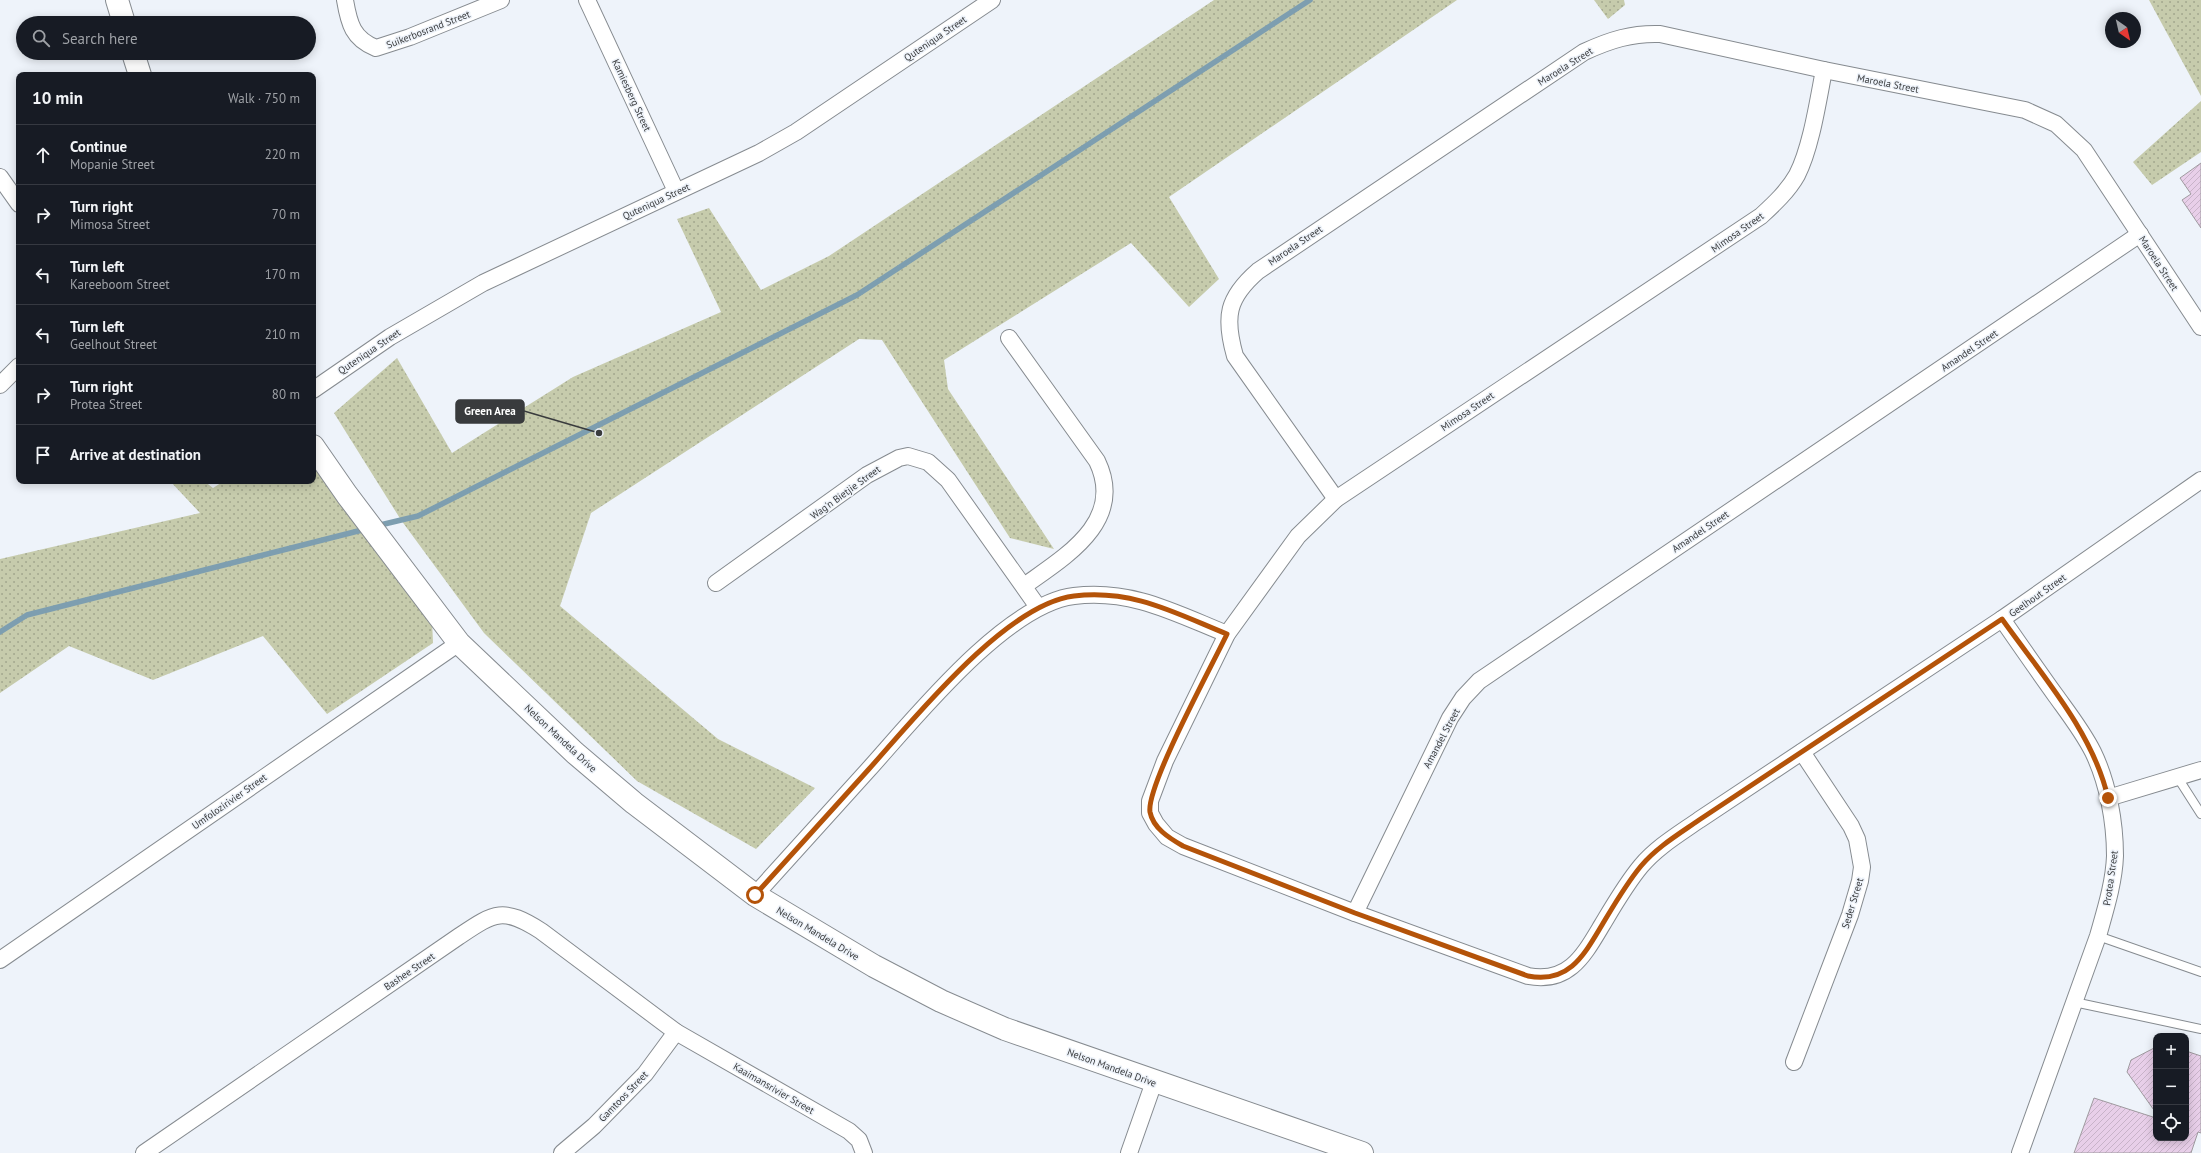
<!DOCTYPE html>
<meta charset="utf-8">
<style>
:root{--surface:#171b24;--page:#242831;--text:#f1f3f6;--muted:#9ea1a6;--line:#363941}
body{margin:0;font-family:"PT Sans",sans-serif;background:var(--page);color:var(--text)}
.controls{position:absolute;right:12px;bottom:12px;display:grid;overflow:hidden;border-radius:8px;box-shadow:0 2px 10px #0003}
.controls button{width:36px;height:36px;display:grid;place-items:center;padding:0;border:0;border-bottom:1px solid var(--line);background:var(--surface);color:var(--text);font:20px sans-serif}
.compass{position:absolute;left:2105px;top:12px;width:36px;height:36px;border-radius:50%;background:var(--surface);box-shadow:0 2px 10px #0003;rotate:146deg}
.stop{position:absolute;width:12px;height:12px;margin:-9px;border:3px solid #b45309;border-radius:50%;background:#fff}
.stop.end{background:#b45309;border-color:#fff;box-shadow:0 1px 4px #0008}
.list{margin:0;padding:0;list-style:none}
h2{display:flex;justify-content:space-between;align-items:center;height:52px;margin:0;padding:0 16px;font-size:17px}
h2 small{font-size:13px;font-weight:400;color:var(--muted)}
.list li{display:grid;grid-template-columns:26px 1fr auto;gap:12px;align-items:center;box-sizing:border-box;height:60px;padding:0 16px;border-top:1px solid var(--line)}
.list b{display:block;font-size:15px;white-space:nowrap}
.list p{margin:0;font-size:13px;white-space:nowrap;color:var(--muted)}
.list em{font-size:13px;font-style:normal;color:var(--muted)}
.icon{flex:none;width:22px;height:22px;fill:none;stroke:currentColor;stroke-width:2;stroke-linecap:round;stroke-linejoin:round}
.map{position:relative;flex:none;width:2201px;height:1153px;overflow:hidden}
.search{position:absolute;background:var(--surface);box-shadow:0 2px 10px #0003;left:16px;top:16px;width:300px;height:44px;display:flex;align-items:center;gap:10px;box-sizing:border-box;padding:0 14px;border-radius:22px;color:var(--muted);font-size:15px}
.panel{position:absolute;background:var(--surface);box-shadow:0 2px 10px #0003;left:16px;top:72px;width:300px;height:412px;border-radius:8px}
.map>svg:first-child{display:block}
.park{fill:url(#park-dots)}
.lines{fill:none;stroke-linecap:round;stroke-linejoin:round}
.stream{stroke:#7d9eb0;stroke-width:5.5}
.building{fill:url(#building-hatch);stroke:#9f9a9f}
.lane-casing{stroke:#868b90;stroke-width:10}
.street-casing{stroke:#868b90;stroke-width:18}
.secondary-casing{stroke:#868b90;stroke-width:24}
.lane{stroke:#fff;stroke-width:8}
.street{stroke:#fff;stroke-width:16}
.secondary{stroke:#fff;stroke-width:22}
.route{stroke:#b45309;stroke-width:5}
.labels{text-anchor:middle;stroke-width:3;stroke-linejoin:round;paint-order:stroke}
.street-label{font-size:10px;fill:#393b3d;stroke:#eef3fa}
.leader{fill:none;stroke:#393b3d;stroke-width:1.5}
.callout-dot{fill:#393b3d;stroke:#eef3fa;stroke-width:1.5}
.callout{fill:#393b3d;stroke:#393b3d;stroke-width:1.5}
.callout-label{font-size:11px;text-anchor:middle;font-weight:bold;fill:#fff}
</style>
<div class="map">
<svg width="2201" height="1153" viewBox="0 0 2201 1153">
<defs>
<pattern id="park-dots" width="8" height="8" patternUnits="userSpaceOnUse"><rect width="8" height="8" fill="#c6cbac"/><path d="M2 2h.1M6 6h.1" fill="none" stroke="#a2a68d" stroke-width="1.8" stroke-linecap="round"/></pattern>
<pattern id="building-hatch" width="6" height="6" patternUnits="userSpaceOnUse"><rect width="6" height="6" fill="#e8cfe9"/><path d="M-1 1l2-2M0 6l6-6M5 7l2-2" fill="none" stroke="#c8b3c9"/></pattern>
</defs>
<rect width="100%" height="100%" fill="#eef3fa"/>
<g class="park">
<path d="M1214 0H1457L1169 197 1219 279 1189 307 1131 243 944 360 948 389 1054 549 1010 538 882 340 859 339 591 513 560 606 718 739 815 788 756 849 637 781 484 633 401 520 334 413 397 358 452 453 573 377 721 312 677 219 709 208 761 290 829 256Z"/>
<path d="M1594 0H1624L1625 5 1608 19Z"/>
<path d="M2149 0H2201V96Z"/>
<path d="M2201 101V152L2152 185 2133 162Z"/>
<path d="M313 452 432 620 433 643 327 714 263 636 153 680 69 646 0 693V559L200 513 170 481H204L213 488 224 481H313Z"/>
</g>
<g class="lines">
<g class="stream">
<path d="M376 526 418 516 857 295 1310 0"/>
<path d="M0 632 27 615 366 529"/>
</g>
</g>
<g class="building">
<path d="M2201 163V228L2182 200 2191 194 2180 178Z"/>
<path d="M2156 1047V1113L2127 1072 2131 1060Z"/>
<path d="M2186 1051 2201 1056V1133L2198 1132 2191 1153H2074L2094 1098 2156 1118V1138H2186Z"/>
</g>
<g class="lines">
<g class="lane-casing">
<g id="lane">
<path d="M2178 778 2201 814"/>
<path d="M2098 936 2201 972"/>
<path d="M2074 1002 2201 1029"/>
</g>
</g>
<g class="street-casing">
<g id="street">
<path d="M345 0C349 24 353 39 376 48L410 37 501 0"/>
<path d="M587 0 676 191"/>
<path d="M1824 70C1818 101 1811 148 1797 175 1788 191 1774 204 1761 216L1336 499 1298 536 1227 634 1165 761 1150 801V813L1156 824 1167 837 1183 846 1355 913 1528 976C1569 984 1584 955 1602 925 1614 905 1626 884 1641 866 1657 847 1679 834 1699 820L2002 619 2201 480"/>
<path d="M0 177 19 204"/>
<path d="M1009 338 1097 461C1126 521 1066 556 1024 586"/>
<path d="M0 385 19 366"/>
<path d="M313 390 390 337 483 283 759 153 796 132 992 0"/>
<path d="M1336 499 1235 356C1224 317 1227 298 1258 271L1584 52C1610 40 1632 33 1660 34L1824 70 2025 110 2056 124 2084 150 2201 327"/>
<path d="M716 583 867 475 899 458 908 456 928 462 948 480 1038 607"/>
<path d="M2002 619C2020 645 2038 671 2056 696 2069 714 2083 732 2093 752 2108 783 2115 822 2115 856 2114 883 2105 911 2098 936L2020 1153"/>
<path d="M2108 798 2201 770"/>
<path d="M755 895C793 853 831 811 869 769 914 719 1006 604 1074 596 1132 589 1175 613 1227 634"/>
<path d="M1355 913 1450 718 1463 698 1479 681 2140 234"/>
<path d="M0 960 459 643"/>
<path d="M1794 1062 1850 915 1860 881 1862 867 1857 839 1851 826 1802 752"/>
<path d="M144 1153 458 937C494 913 502 906 541 931L676 1032 849 1131 859 1140 864 1153"/>
<path d="M562 1153 594 1126 645 1074 676 1032"/>
<path d="M1129 1153 1154 1082"/>
</g>
</g>
<g class="secondary-casing">
<g id="secondary">
<path d="M117 0 124 23"/>
<path d="M133 53 140 75"/>
<path d="M313 446 347 495 459 643 575 753 634 803 755 895 874 966 941 1001 1005 1029 1362 1153"/>
</g>
</g>
<use href="#lane" class="lane"/>
<use href="#street" class="street"/>
<use href="#secondary" class="secondary"/>
</g>
<g class="lines">
<path class="route" d="M755 895C793 853 831 811 869 769 914 719 1006 604 1074 596 1133 589 1175 613 1227 634 1213 664 1146 786 1150 812 1153 828 1169 838 1183 846L1355 913 1528 976C1569 984 1584 955 1602 925 1614 905 1626 884 1641 866 1657 847 1679 834 1699 820L2002 619C2041 674 2093 732 2108 798"/>
</g>
<g class="labels">
<g class="street-label">
<text transform="translate(428 29) rotate(-21)" y="4">Suikerbosrand Street</text>
<text transform="translate(935 38) rotate(-34)" y="4">Quteniqua Street</text>
<text transform="translate(1565 66) rotate(-32)" y="4">Maroela Street</text>
<text transform="translate(1888 83) rotate(11)" y="4">Maroela Street</text>
<text transform="translate(632 95) rotate(65)" y="4">Kamiesberg Street</text>
<text transform="translate(656 201) rotate(-25)" y="4">Quteniqua Street</text>
<text transform="translate(1737 232) rotate(-35)" y="4">Mimosa Street</text>
<text transform="translate(1295 245) rotate(-34)" y="4">Maroela Street</text>
<text transform="translate(2159 263) rotate(57)" y="4">Maroela Street</text>
<text transform="translate(1969 350) rotate(-34)" y="4">Amandel Street</text>
<text transform="translate(369 351) rotate(-34)" y="4">Quteniqua Street</text>
<text transform="translate(1467 411) rotate(-34)" y="4">Mimosa Street</text>
<text transform="translate(845 492) rotate(-36)" y="4">Wag'n Bietjie Street</text>
<text transform="translate(1700 531) rotate(-34)" y="4">Amandel Street</text>
<text transform="translate(2037 595) rotate(-35)" y="4">Geelhout Street</text>
<text transform="translate(561 738) rotate(43)" y="4">Nelson Mandela Drive</text>
<text transform="translate(1441 738) rotate(-62)" y="4">Amandel Street</text>
<text transform="translate(229 801) rotate(-35)" y="4">Umfolozirivier Street</text>
<text transform="translate(2110 878) rotate(-82)" y="4">Protea Street</text>
<text transform="translate(1852 903) rotate(-73)" y="4">Seder Street</text>
<text transform="translate(818 933) rotate(31)" y="4">Nelson Mandela Drive</text>
<text transform="translate(409 971) rotate(-34)" y="4">Bashee Street</text>
<text transform="translate(1112 1067) rotate(20)" y="4">Nelson Mandela Drive</text>
<text transform="translate(774 1088) rotate(30)" y="4">Kaaimansrivier Street</text>
<text transform="translate(623 1096) rotate(-46)" y="4">Gamtoos Street</text>
</g>
</g>
<path class="leader" d="M599 433L524 411"/>
<circle class="callout-dot" cx="599" cy="433" r="4"/>
<rect class="callout" x="456" y="400" width="68" height="23" rx="4"/>
<g class="callout-label">
<text x="490" y="415">Green Area</text>
</g>
</svg>
<div class="controls">
<button>+</button>
<button>−</button>
<button><svg class="icon" aria-label="locate" viewBox="0 0 24 24"><circle cx="12" cy="12" r="6"/><path d="M12 2v4M12 18v4M2 12h4M18 12h4"/></svg></button>
</div>
<svg class="compass" viewBox="-18 -18 36 36"><path d="M0-13l5 13h-10z" fill="#e53935"/><path d="M0 13l5-13h-10z" fill="#9ea1a6"/></svg>
<div class="stop" style="left:755px;top:895px"></div>
<div class="stop end" style="left:2108px;top:798px"></div>
<div class="search"><svg class="icon" aria-label="search" viewBox="0 0 24 24"><circle cx="10" cy="10" r="6"/><path d="M15 15l6 6"/></svg>Search here</div>
<section class="panel">
<h2>10 min<small>Walk · 750 m</small></h2>
<ul class="list">
<li><svg class="icon" aria-label="ahead" viewBox="0 0 24 24"><path d="M12 20V5M6 11l6-6 6 6"/></svg><div><b>Continue</b><p>Mopanie Street</p></div><em>220 m</em></li>
<li><svg class="icon" aria-label="right" viewBox="0 0 24 24"><path d="M7 20v-9h11M14 6l5 5-5 5"/></svg><div><b>Turn right</b><p>Mimosa Street</p></div><em>70 m</em></li>
<li><svg class="icon" aria-label="left" viewBox="0 0 24 24"><path d="M17 20v-9H6M10 6l-5 5 5 5"/></svg><div><b>Turn left</b><p>Kareeboom Street</p></div><em>170 m</em></li>
<li><svg class="icon" aria-label="left" viewBox="0 0 24 24"><path d="M17 20v-9H6M10 6l-5 5 5 5"/></svg><div><b>Turn left</b><p>Geelhout Street</p></div><em>210 m</em></li>
<li><svg class="icon" aria-label="right" viewBox="0 0 24 24"><path d="M7 20v-9h11M14 6l5 5-5 5"/></svg><div><b>Turn right</b><p>Protea Street</p></div><em>80 m</em></li>
<li><svg class="icon" aria-label="arrive" viewBox="0 0 24 24"><path d="M6 21V4h12l-3 4 3 4H6"/></svg><div><b>Arrive at destination</b></div></li>
</ul>
</section>
</div>
